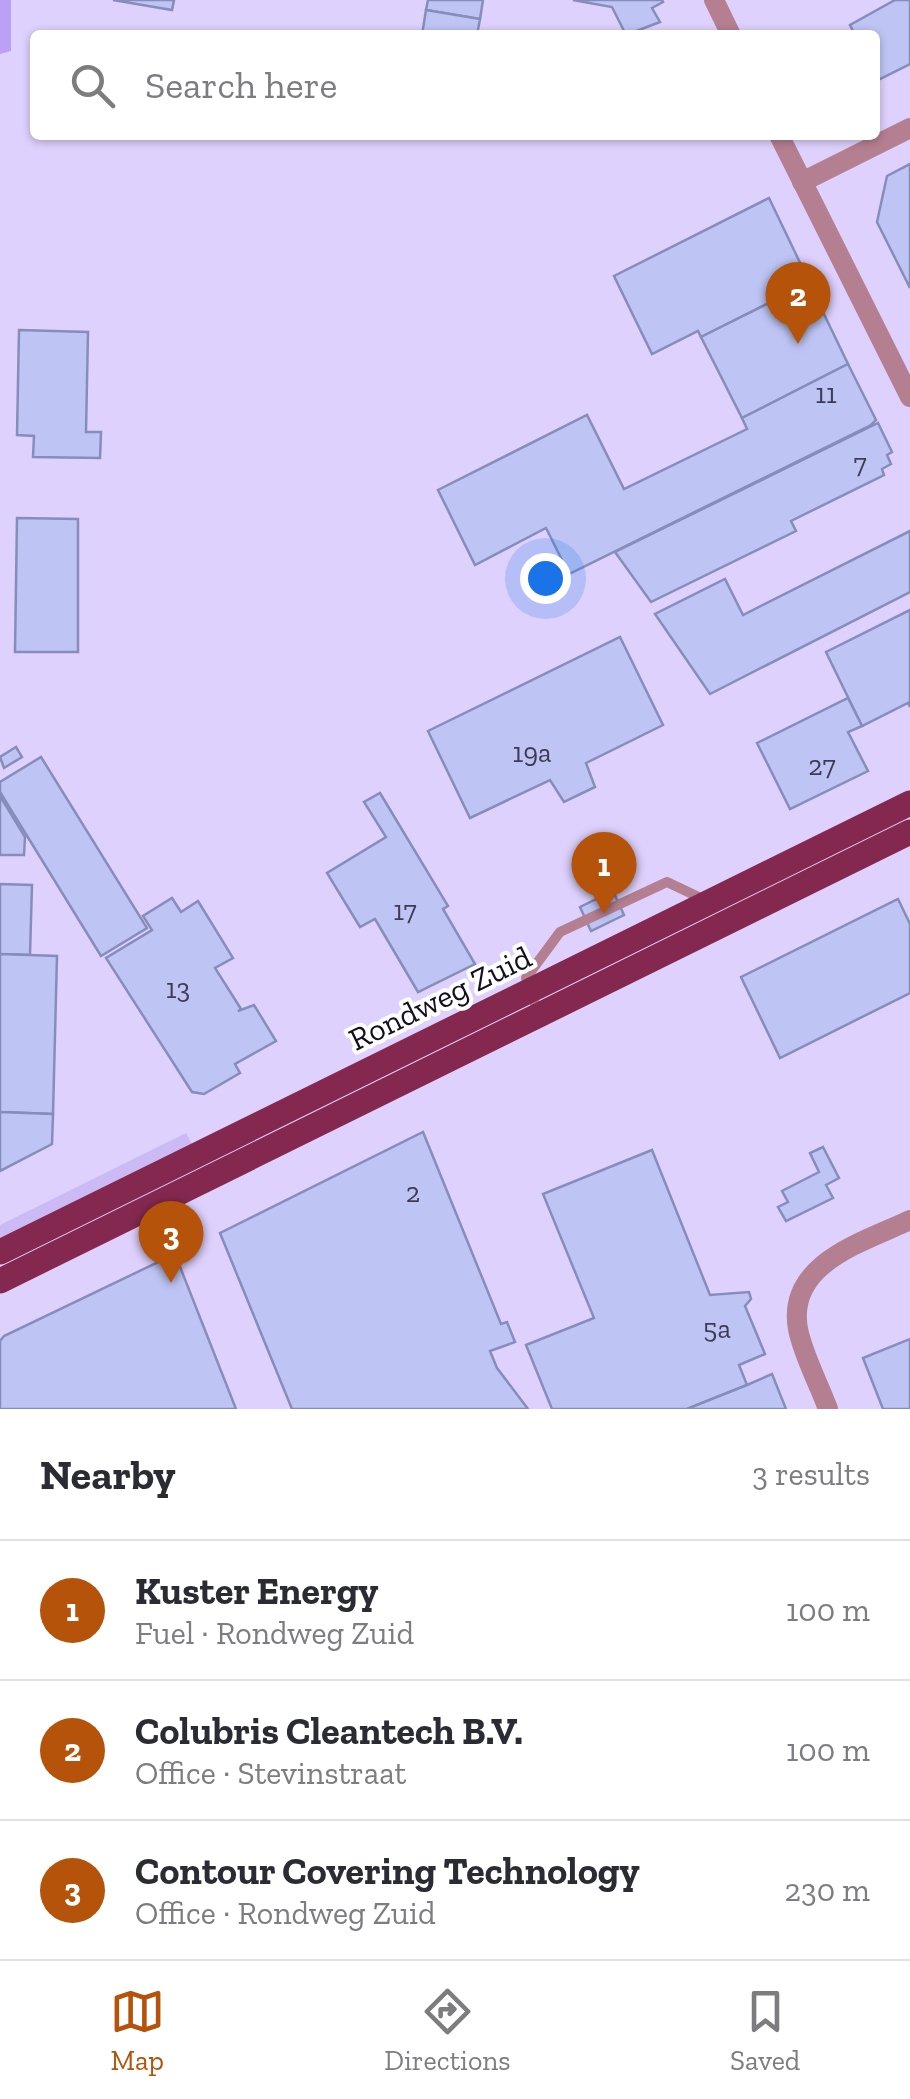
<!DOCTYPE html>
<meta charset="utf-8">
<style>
:root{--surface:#fff;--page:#f7f7f7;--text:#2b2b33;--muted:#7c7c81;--line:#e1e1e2;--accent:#b45309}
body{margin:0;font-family:"Zilla Slab",serif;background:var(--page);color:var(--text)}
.you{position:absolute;left:545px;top:578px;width:35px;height:35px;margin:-25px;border:8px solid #fff;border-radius:50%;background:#1a73e8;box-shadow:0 0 0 15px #1a73e833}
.badge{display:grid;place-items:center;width:65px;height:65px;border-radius:50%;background:var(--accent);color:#fff;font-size:32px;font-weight:700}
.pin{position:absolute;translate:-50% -82px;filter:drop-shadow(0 2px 5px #0008)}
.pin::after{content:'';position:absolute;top:52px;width:35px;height:30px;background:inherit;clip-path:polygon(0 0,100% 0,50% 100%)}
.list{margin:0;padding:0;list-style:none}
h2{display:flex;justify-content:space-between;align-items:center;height:130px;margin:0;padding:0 40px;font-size:42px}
h2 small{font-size:32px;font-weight:400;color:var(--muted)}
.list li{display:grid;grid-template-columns:65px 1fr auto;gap:30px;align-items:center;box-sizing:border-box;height:140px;padding:0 40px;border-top:2px solid var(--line)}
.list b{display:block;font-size:38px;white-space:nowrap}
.list p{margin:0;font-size:32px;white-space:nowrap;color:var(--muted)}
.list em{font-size:32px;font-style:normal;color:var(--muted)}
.icon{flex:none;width:55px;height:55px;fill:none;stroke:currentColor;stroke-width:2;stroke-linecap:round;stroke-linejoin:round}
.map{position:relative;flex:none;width:910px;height:1409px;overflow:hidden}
.search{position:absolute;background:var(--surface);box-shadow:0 2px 8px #0004;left:30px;right:30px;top:30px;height:110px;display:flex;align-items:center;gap:25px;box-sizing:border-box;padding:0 35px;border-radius:10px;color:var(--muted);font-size:38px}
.sheet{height:550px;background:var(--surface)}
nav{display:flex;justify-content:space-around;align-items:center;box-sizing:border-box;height:140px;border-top:2px solid var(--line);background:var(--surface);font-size:28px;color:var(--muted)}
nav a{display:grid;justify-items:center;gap:5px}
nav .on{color:var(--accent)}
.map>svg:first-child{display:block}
.built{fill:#ded1fd;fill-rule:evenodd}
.green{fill:#ccbaf5}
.forest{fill:#bca0f7}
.building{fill:#bec5f5;stroke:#878dbb;stroke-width:2.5}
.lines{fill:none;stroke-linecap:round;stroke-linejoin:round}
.lane{stroke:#b47f90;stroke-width:10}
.street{stroke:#b47f90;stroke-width:20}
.primary{stroke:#85284f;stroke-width:25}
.labels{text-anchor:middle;stroke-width:8;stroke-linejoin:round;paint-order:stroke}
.number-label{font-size:28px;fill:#3e3c54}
.street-label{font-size:32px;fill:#140f1f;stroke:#fff}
</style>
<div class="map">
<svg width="910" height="1409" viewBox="0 0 910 1409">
<rect width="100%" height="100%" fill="#e3daf8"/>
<path class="built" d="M0 0H910V1409H0ZM35 35H875V135H35Z"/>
<path class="green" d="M186 1133 194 1148 0 1244V1225Z"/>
<path class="forest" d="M0 0H11V51L0 54Z"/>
<g class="building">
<path d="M113 0H174L172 10Z"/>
<path d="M428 0H483L480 19 426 10Z"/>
<path d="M573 0H662L663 2 652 8 660 22 626 35 612 7Z"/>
<path d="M895 0H910V64L878 80 875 35H855L850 25Z"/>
<path d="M426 10 480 19 477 35H422Z"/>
<path d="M910 164V288L877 222 887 176Z"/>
<path d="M769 198 804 271 809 268 815 280 701 337 698 331 652 354 614 276Z"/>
<path d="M809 283 848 364 742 418 701 337Z"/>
<path d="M19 330 88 332 86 432H101L100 458 33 457 34 436 17 435Z"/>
<path d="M848 364 876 420 871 425 569 574 546 528 475 565 438 490 587 415 624 489 747 429 742 418Z"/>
<path d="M878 423 892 452 887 455 891 464 882 469 884 475 791 521 796 531 651 602 615 552Z"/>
<path d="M17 518 78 519V652H15Z"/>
<path d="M910 531V592L710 694 655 614 725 579 743 615Z"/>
<path d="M910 610V707L908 703 862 726 826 652Z"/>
<path d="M620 637 663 725 586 763 595 787 564 802 550 780 470 818 428 731Z"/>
<path d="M848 698 862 726 848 732 868 771 790 809 757 743Z"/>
<path d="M16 747 22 757 4 768 0 757Z"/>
<path d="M41 757 147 928 101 956 0 792V782Z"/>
<path d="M380 793 448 906 443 909 475 964 418 992 375 919 360 927 327 873 386 837 364 802Z"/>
<path d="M0 796 25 837 24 855H0Z"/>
<path d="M0 884 32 885 30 955 0 954Z"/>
<path d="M613 891 624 915 591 931 580 907Z"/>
<path d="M172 898 181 912 198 901 233 958 215 968 241 1009 238 1011 254 1005 276 1041 235 1064 240 1073 204 1094 192 1092 106 958 152 930 143 916Z"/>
<path d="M898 899 910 924V993L780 1058 741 977Z"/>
<path d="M0 954 57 956 53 1114 0 1112Z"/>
<path d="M0 1112 53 1114 52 1144 0 1171Z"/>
<path d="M423 1132 501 1324 507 1322 515 1342 490 1351 497 1368 528 1409H292L220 1233Z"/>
<path d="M823 1147 839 1178 826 1185 833 1198 786 1221 778 1207 788 1202 782 1191 819 1172 810 1153Z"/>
<path d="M652 1150 710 1295 749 1292 751 1299 745 1306 765 1354 739 1365 747 1385 687 1409H552L526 1345 594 1318 543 1194Z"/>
<path d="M175 1254 236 1409H0V1341L4 1336Z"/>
<path d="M910 1339V1409H883L863 1358Z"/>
<path d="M772 1374 786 1409H687L747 1385Z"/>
</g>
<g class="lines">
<path class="lane" d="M539 1016 526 978 560 932 667 882 705 900"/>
<g class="street">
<path d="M714 0 731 35"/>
<path d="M779 135 910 397"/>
<path d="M802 182 910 128"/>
<path d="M828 1409C819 1384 803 1355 798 1329 786 1263 864 1242 910 1220"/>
</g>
<g class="primary">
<path d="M0 1252 910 803"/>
<path d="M0 1281 910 832"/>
</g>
</g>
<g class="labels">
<g class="number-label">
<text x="826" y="403">11</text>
<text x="860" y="473">7</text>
<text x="532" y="762">19a</text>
<text x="822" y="775">27</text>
<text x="405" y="920">17</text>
<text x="178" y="998">13</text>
<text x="413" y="1202">2</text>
<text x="717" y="1338">5a</text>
</g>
<g class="street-label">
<text transform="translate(440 998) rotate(-26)" y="11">Rondweg Zuid</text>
</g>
</g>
</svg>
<div class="you"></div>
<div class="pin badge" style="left:604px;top:914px">1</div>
<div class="pin badge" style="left:798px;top:344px">2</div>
<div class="pin badge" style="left:171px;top:1283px">3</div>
<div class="search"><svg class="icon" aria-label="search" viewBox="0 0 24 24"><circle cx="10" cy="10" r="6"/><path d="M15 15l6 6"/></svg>Search here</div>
</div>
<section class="sheet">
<h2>Nearby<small>3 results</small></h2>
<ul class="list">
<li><span class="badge">1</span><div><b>Kuster Energy</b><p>Fuel · Rondweg Zuid</p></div><em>100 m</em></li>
<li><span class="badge">2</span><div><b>Colubris Cleantech B.V.</b><p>Office · Stevinstraat</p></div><em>100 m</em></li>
<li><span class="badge">3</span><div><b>Contour Covering Technology</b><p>Office · Rondweg Zuid</p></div><em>230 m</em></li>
</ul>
</section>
<nav>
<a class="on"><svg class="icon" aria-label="map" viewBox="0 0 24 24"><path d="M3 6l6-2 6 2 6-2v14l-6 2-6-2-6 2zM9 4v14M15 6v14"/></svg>Map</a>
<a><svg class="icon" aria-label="directions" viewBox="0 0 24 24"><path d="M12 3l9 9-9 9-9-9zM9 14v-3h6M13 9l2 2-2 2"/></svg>Directions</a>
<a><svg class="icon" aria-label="saved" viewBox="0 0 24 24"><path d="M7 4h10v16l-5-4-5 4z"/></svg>Saved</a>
</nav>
